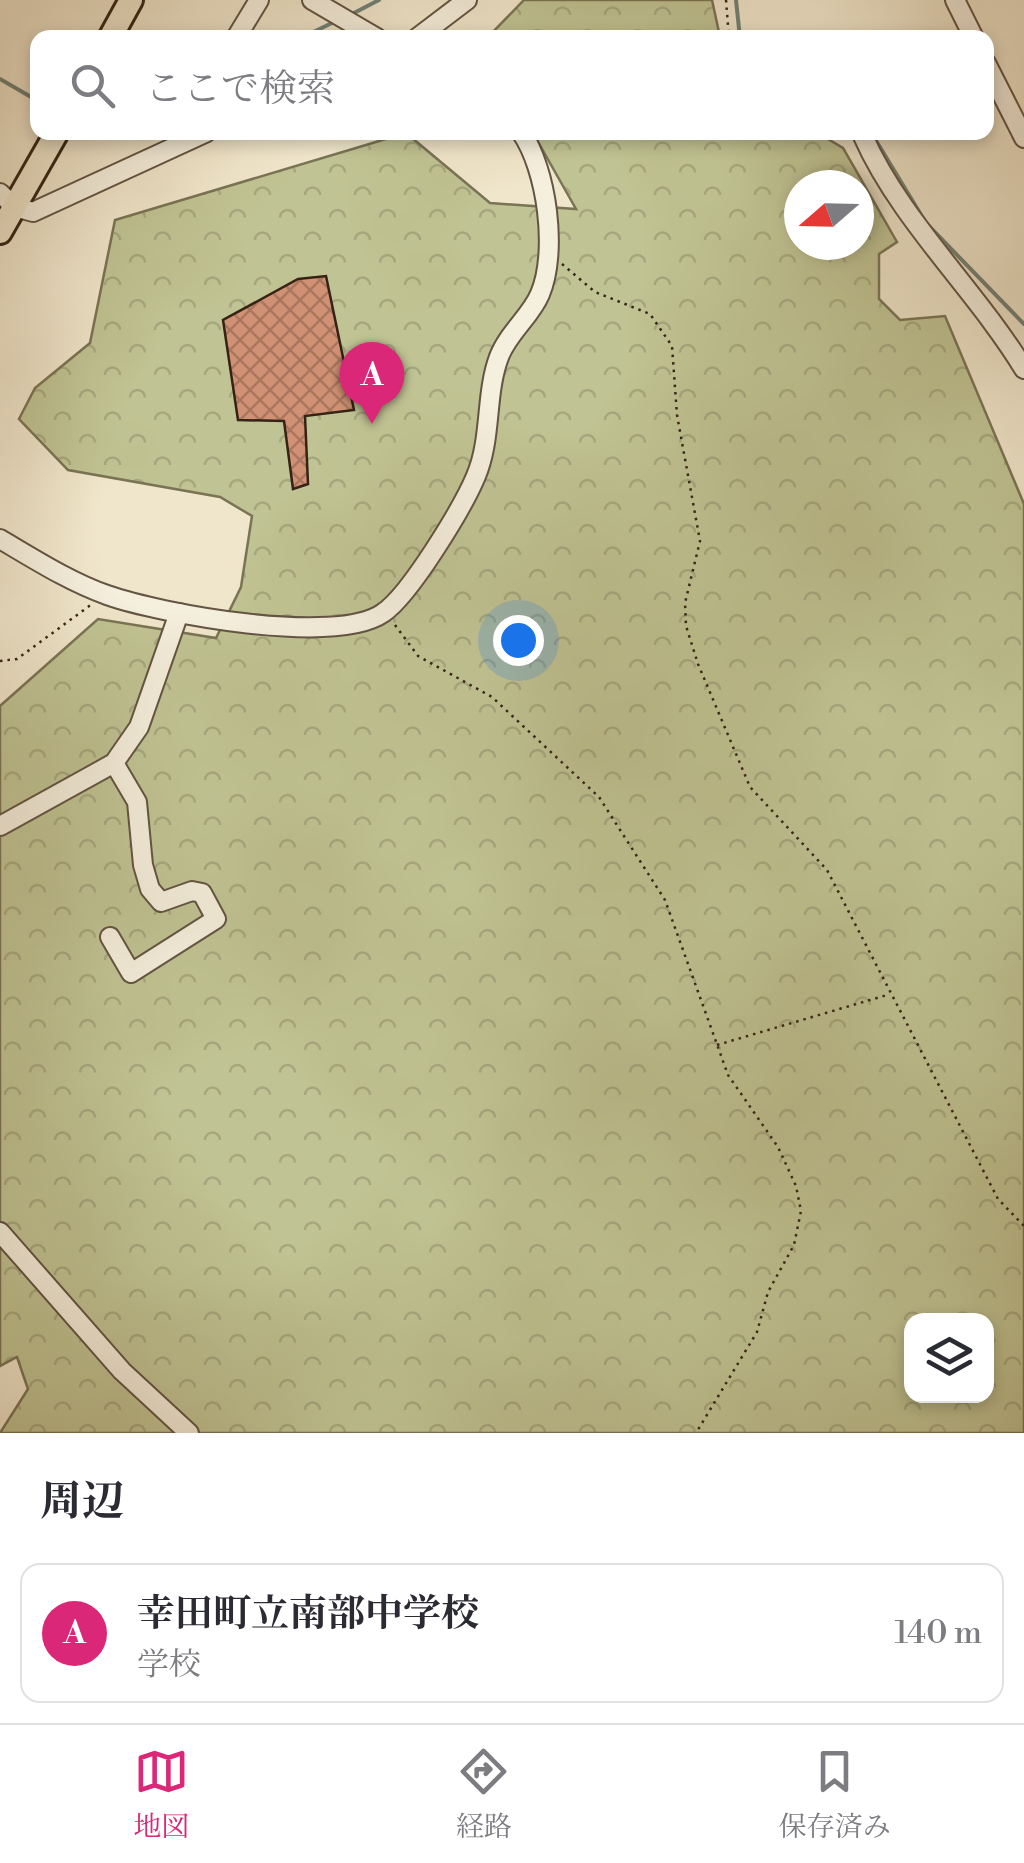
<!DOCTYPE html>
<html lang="ja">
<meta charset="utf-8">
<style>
:root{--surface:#fff;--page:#f7f7f7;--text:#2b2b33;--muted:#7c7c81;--line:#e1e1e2;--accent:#db2777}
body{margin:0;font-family:"Libre Bodoni","Noto Serif JP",serif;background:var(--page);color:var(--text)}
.controls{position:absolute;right:30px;bottom:30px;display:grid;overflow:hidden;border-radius:20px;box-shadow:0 5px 15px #0003}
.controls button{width:90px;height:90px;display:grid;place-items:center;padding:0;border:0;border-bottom:2px solid var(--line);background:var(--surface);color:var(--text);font:50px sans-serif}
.compass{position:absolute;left:784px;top:170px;width:90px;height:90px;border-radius:50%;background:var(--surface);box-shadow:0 5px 15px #0003;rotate:250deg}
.you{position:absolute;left:518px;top:640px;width:35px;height:35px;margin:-25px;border:8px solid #fff;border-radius:50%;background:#1a73e8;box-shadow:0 0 0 15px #1a73e833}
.badge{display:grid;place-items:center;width:65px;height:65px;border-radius:50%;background:var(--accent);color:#fff;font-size:32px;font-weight:700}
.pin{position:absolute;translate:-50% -82px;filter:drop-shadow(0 2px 5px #0008)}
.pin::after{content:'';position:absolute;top:52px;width:35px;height:30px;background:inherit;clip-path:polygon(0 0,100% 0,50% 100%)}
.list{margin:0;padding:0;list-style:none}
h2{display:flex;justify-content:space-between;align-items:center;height:130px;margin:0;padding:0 40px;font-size:42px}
h2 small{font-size:32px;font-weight:400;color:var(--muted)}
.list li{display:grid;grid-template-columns:65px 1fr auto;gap:30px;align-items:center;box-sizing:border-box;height:140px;margin:0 20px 20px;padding:0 20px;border:2px solid var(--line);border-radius:20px}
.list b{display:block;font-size:38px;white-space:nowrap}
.list p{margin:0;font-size:32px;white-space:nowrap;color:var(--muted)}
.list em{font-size:32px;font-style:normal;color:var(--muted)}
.icon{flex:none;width:55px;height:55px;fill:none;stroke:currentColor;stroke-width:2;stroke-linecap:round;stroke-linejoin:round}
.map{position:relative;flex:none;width:1024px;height:1433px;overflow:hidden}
.search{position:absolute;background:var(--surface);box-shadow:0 5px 15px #0003;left:30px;right:30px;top:30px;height:110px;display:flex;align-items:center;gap:25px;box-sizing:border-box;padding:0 35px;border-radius:20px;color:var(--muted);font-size:38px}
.sheet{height:290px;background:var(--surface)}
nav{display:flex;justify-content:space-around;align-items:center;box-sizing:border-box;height:140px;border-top:2px solid var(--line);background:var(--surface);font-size:28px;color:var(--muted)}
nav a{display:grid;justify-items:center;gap:5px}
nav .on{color:var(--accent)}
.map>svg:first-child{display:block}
.forest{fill:url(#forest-crowns);stroke:#7a7354;stroke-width:2.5;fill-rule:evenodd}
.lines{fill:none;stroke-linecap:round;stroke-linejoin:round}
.stream{stroke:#718177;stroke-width:4}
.building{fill:url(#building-cross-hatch);stroke:#342316;stroke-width:2.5}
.minor-casing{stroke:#635443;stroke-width:22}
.major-casing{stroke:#342316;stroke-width:28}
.path{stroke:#342316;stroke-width:2.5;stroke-dasharray:2.5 5;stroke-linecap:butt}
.minor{stroke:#f5efdd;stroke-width:18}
.major{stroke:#f0e6cb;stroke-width:22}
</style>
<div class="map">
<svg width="1024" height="1433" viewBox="0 0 1024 1433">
<defs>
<pattern id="forest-crowns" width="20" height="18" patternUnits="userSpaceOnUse" patternTransform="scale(2.5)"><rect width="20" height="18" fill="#c0c393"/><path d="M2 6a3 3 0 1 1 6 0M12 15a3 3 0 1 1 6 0" fill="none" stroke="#a6a77e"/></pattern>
<pattern id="building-cross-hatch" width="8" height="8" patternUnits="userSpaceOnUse" patternTransform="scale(2.5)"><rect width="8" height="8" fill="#d09174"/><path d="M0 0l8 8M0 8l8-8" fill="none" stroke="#aa765e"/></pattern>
</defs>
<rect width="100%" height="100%" fill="#f0e6cb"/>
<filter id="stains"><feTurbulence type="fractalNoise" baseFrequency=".002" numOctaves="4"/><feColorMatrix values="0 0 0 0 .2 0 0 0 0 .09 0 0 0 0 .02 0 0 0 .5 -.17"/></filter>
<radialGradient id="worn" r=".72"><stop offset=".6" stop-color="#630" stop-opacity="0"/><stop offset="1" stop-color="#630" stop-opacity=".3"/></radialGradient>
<g class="forest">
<path d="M524 0H712L720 37H488Z"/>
<path d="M816 132 843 148 897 242 879 254V299L900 320 945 316 1024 504V1433H0L28 1389 17 1357 0 1366V706L98 619 216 638 241 587 252 516 220 497 68 470 19 419 35 388 90 343 115 220 406 133 490 203 576 209 533 133ZM799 185H859V245H799ZM912 1320H986V1396H912Z"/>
</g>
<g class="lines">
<g class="stream">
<path d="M736 0 740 38"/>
<path d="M352 14 379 0"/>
<path d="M301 38 334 22"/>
<path d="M0 79 38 101"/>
<path d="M872 134 926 223 1024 324"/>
</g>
</g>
<path class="building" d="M326 276 354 410 305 416 308 484 293 489 284 421 238 420 223 320 298 279Z"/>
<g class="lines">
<g class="minor-casing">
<g id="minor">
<path d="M312 0 377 38"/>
<path d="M955 0 974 38"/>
<path d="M236 38 259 0"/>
<path d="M417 38 467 0"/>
<path d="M986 63 1024 138"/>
<path d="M863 136C900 220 976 290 1024 369"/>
<path d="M0 193 15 207 33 212 207 132"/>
<path d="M0 539C34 559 70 582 107 595 161 614 336 646 383 613 410 595 463 507 476 476 492 438 485 394 499 357 508 333 531 316 540 294 558 252 547 169 521 132"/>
<path d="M0 826 114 763 139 727 179 613"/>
<path d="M110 937 131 973 216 919 202 893 192 891 161 902 150 889 143 865 137 802 114 763"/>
<path d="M0 1232 122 1371 189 1433"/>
</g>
</g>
<g class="major-casing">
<g id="major">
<path d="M110 38 131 0"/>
<path d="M0 232 57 132"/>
</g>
</g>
<g class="path">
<path d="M726 0 729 38"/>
<path d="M562 264 595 292 650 314 672 346 677 415 700 541 685 603 686 626 698 664 750 787 827 870 998 1199 1024 1226"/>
<path d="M395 625 418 656 492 697 599 797 665 900 728 1075 778 1147 796 1186 801 1211 794 1245 768 1292 757 1332 696 1433"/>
<path d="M0 661 17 659 92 604"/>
<path d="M717 1045 887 995"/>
</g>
<use href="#minor" class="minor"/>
<use href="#major" class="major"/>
</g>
<rect width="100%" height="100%" filter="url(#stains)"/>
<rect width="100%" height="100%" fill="url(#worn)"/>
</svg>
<div class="controls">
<button><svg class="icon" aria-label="layers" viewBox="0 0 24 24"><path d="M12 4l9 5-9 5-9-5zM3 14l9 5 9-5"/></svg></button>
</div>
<svg class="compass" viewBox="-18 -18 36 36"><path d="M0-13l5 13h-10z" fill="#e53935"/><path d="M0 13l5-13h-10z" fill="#7c7c81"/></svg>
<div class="you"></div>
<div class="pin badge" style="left:372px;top:424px">A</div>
<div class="search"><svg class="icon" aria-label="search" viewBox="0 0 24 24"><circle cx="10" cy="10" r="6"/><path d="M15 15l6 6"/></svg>ここで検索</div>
</div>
<section class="sheet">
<h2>周辺<small></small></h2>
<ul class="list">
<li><span class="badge">A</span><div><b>幸田町立南部中学校</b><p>学校</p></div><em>140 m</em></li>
</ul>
</section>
<nav>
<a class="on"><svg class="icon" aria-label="map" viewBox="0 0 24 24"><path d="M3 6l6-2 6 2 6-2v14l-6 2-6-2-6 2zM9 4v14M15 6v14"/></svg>地図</a>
<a><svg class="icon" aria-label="directions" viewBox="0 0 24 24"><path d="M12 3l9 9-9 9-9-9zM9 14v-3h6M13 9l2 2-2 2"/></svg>経路</a>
<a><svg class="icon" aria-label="saved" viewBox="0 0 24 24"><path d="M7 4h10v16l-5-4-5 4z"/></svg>保存済み</a>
</nav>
